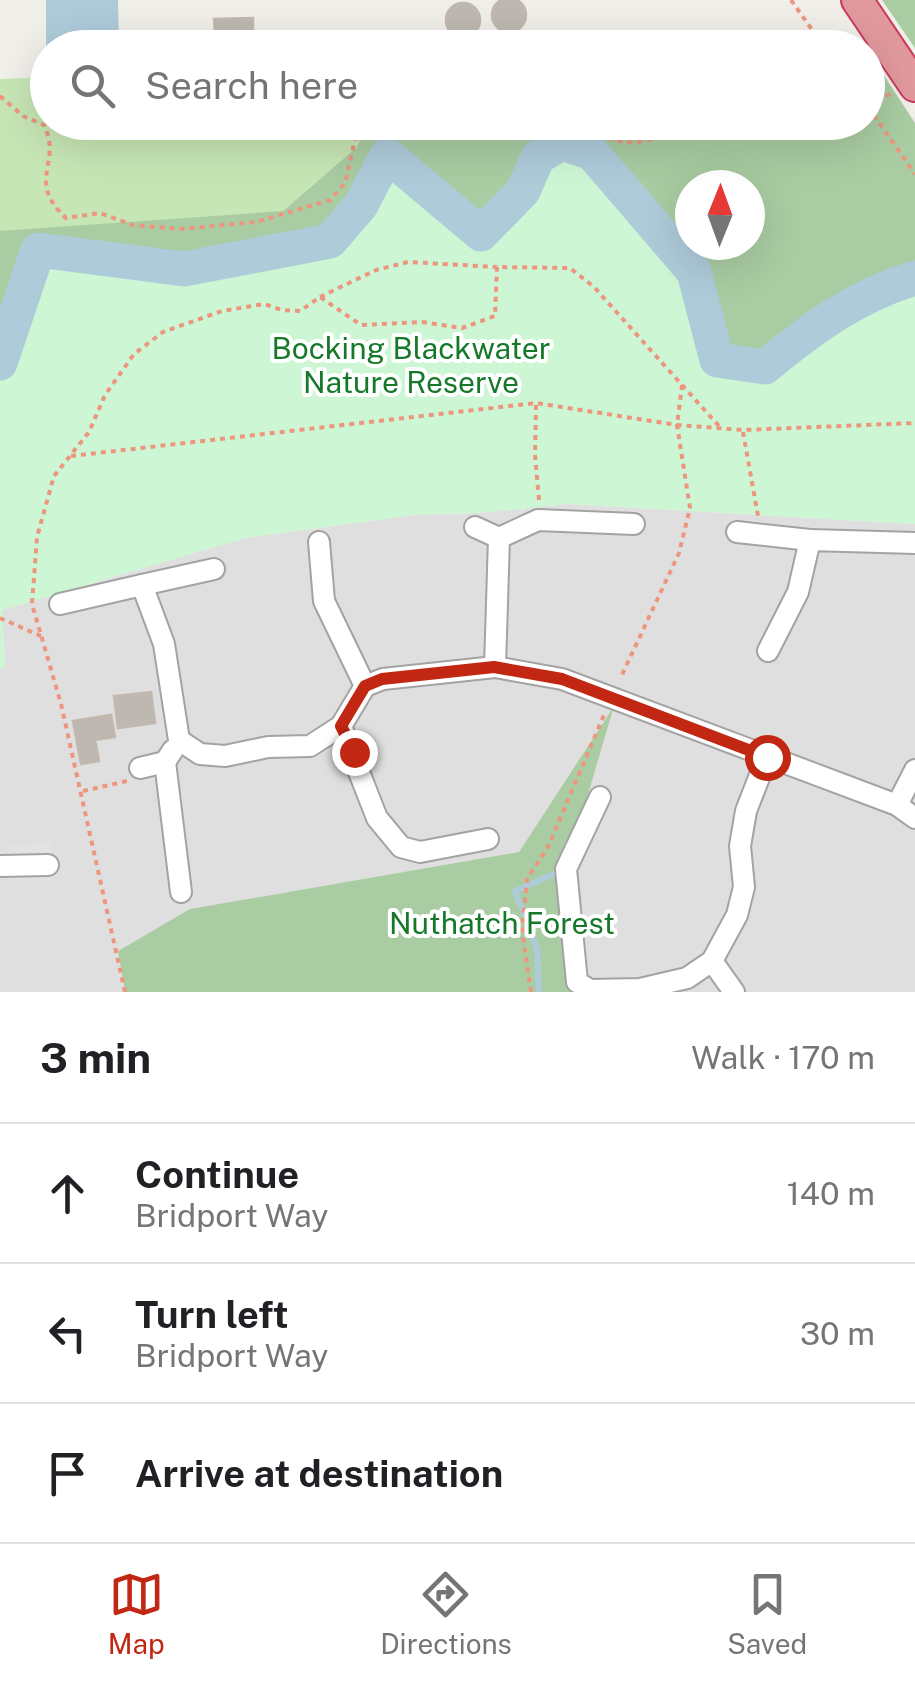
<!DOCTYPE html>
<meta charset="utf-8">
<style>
:root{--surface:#fff;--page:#f2f2f2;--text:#202124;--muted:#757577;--line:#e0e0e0;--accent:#c12712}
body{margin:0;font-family:"Public Sans",sans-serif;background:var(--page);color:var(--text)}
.compass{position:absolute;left:675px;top:170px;width:90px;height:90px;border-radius:50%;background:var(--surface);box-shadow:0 10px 40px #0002;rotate:1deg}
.stop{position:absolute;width:30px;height:30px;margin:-22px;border:8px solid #c12712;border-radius:50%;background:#fff}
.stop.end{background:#c12712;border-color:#fff;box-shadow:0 2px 10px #0008}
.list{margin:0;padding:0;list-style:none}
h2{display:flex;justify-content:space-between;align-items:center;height:130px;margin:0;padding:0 40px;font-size:42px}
h2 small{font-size:32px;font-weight:400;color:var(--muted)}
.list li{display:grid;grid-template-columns:65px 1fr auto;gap:30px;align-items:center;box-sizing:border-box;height:140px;padding:0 40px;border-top:2px solid var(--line)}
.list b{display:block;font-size:38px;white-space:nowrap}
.list p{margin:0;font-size:32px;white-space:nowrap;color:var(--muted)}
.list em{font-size:32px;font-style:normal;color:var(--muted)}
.icon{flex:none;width:55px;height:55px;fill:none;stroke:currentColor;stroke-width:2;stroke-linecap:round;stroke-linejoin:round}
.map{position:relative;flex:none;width:915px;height:992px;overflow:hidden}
.search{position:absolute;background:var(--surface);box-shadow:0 10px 40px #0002;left:30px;right:30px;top:30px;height:110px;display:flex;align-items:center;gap:25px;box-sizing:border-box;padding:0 35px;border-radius:55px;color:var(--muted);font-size:38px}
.sheet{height:550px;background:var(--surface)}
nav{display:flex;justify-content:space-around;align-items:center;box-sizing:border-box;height:140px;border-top:2px solid var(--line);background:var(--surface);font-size:28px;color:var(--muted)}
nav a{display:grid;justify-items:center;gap:5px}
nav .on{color:var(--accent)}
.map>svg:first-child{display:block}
.residential{fill:#e0dfdf}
.grass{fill:#c7e6b5}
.forest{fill:#a9cca2;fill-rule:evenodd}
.park{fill:#ccf6d4}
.parking{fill:#e2e2e2}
.water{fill:#aecbda}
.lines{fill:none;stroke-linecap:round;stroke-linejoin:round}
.stream{stroke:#aecbda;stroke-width:6}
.river{stroke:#aecbda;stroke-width:35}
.building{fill:#beb8b2;stroke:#c2b8ad;stroke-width:2.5}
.minor-casing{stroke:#a3a3a3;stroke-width:24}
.highway-casing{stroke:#cd395a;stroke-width:34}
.path{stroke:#ee967d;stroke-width:4;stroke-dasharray:5 5;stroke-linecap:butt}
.minor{stroke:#fff;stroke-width:20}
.highway{stroke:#e1999e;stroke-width:30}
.route{stroke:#c12712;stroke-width:12}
.labels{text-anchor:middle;stroke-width:8;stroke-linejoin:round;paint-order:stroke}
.park-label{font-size:30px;fill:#16792a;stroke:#fff}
</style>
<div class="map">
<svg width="915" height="992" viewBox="0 0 915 992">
<rect width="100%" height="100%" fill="#f1efe9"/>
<path class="residential" d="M568 504 915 524V992H576L566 869 611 710 519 852 190 909 118 951 125 992H0V668L5 667 2 610 245 538 414 515 480 513Z"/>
<path class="grass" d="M47 77 48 122 367 123 357 147 283 211 915 420 822 446 0 558V79Z"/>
<g class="forest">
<path d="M882 0H915V48Z"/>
<path d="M868 51 915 123V420L0 469V231L283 211 357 147 367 123 868 122ZM690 185H750V245H690Z"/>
<path d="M614 706 566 869 576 992H125L118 951 190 909 519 852Z"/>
</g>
<path class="park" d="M562 143 592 153 694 272 718 360 765 367C818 323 849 301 915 279V524L568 504 480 513 414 515 245 538 2 610 5 668H0V363L38 250 184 269 330 241 361 205 387 155 481 234 523 191 538 157Z"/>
<path class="parking" d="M52 843 53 880 10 882 8 845Z"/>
<path class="water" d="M46 0H118L119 47 48 48 46 51Z"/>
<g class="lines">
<path class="stream" d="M539 992 537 949 515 891 561 871"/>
<path class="river" d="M0 363 38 250 184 269 330 241 361 205 387 155 481 234 523 191 538 157 562 143 592 153 694 272 717 360 765 367C812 328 856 296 915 278"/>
</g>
<g class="building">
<circle cx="509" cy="15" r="17"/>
<circle cx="463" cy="20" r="17"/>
<path d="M253 18V46L155 48V33L215 32 214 19Z"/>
<path d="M151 692 155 723 118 728 114 696Z"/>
<path d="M111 715 115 737 95 740 99 761 81 764 73 721Z"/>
</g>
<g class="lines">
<g class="minor-casing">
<g id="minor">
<path d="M634 524 538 520 499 538 495 667 562 679 897 805 915 818"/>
<path d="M475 527 499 538"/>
<path d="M737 532 810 540"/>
<path d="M319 542 324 601 365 686"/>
<path d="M142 585 214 569"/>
<path d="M60 604 142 585 164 644 179 740 200 754 225 756 268 747 310 746 341 726 365 686 383 679 495 667"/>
<path d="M768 651 798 592 810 540 915 543"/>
<path d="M341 726 377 818 401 847 420 852 488 839"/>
<path d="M165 762 181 892"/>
<path d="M140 768 165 762 173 750"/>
<path d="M600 797 566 869 577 982 590 990 640 989 687 978 712 961 737 915 744 887 740 846 746 811 767 757"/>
<path d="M897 805 915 770"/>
<path d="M0 866 48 865"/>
<path d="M712 961 734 992"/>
</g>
</g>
<g class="highway-casing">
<path id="highway" d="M857 0 915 86"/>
</g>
<g class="path">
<path d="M791 0 825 48"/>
<path d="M0 96 23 116 44 125C63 164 25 180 66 218L100 213 133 225 181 229 256 222 330 200 345 183 359 122"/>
<path d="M868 107 915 174"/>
<path d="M870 108 891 93"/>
<path d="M571 122C590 132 616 144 638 142 656 140 673 129 692 130 710 131 727 136 746 136L756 122"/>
<path d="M320 297 376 270 408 262 497 267"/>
<path d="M682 385 719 426"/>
<path d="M536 405 535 455 539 500"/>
<path d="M743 432 758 516"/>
<path d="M71 456 536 403 677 425 690 508 679 553 620 679"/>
<path d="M0 618 41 636"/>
<path d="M83 791 127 781"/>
<path d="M125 992 61 704 32 604 37 537 54 476 89 432 105 395 134 354 163 332 222 311 264 304 282 310 300 311 320 297 361 325 422 322 462 328 495 316 497 267 570 268 594 287 682 385 677 425 743 430 915 423"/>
<path d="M531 992 522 931 527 879 548 847 604 715"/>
</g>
<use href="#minor" class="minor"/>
<use href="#highway" class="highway"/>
</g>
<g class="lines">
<path class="route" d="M354 752 341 726 365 686 382 679 494 667 562 679 767 757"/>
</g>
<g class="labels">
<g class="park-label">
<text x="411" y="359">Bocking Blackwater<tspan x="411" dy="34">Nature Reserve</tspan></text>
<text x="502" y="934">Nuthatch Forest</text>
</g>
</g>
</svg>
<svg class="compass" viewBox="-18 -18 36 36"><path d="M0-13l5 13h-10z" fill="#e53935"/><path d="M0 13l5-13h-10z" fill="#757577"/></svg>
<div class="stop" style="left:767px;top:757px"></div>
<div class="stop end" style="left:354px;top:752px"></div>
<div class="search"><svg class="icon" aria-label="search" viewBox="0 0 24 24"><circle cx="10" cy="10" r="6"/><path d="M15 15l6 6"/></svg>Search here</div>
</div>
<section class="sheet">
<h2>3 min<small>Walk · 170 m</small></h2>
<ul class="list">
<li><svg class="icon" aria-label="ahead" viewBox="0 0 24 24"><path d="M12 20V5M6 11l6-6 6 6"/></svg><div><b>Continue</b><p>Bridport Way</p></div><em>140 m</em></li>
<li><svg class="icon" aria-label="left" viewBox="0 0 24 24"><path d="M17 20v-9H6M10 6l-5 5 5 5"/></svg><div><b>Turn left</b><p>Bridport Way</p></div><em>30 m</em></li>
<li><svg class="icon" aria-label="arrive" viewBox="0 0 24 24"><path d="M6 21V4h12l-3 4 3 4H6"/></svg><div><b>Arrive at destination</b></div></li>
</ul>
</section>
<nav>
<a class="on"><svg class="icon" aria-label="map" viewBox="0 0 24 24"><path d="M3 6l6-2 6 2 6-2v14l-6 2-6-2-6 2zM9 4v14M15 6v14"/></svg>Map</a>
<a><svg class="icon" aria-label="directions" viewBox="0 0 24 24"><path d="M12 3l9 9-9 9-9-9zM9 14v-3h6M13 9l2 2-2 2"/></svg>Directions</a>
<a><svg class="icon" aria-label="saved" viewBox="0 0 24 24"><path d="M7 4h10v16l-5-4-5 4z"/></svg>Saved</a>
</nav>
